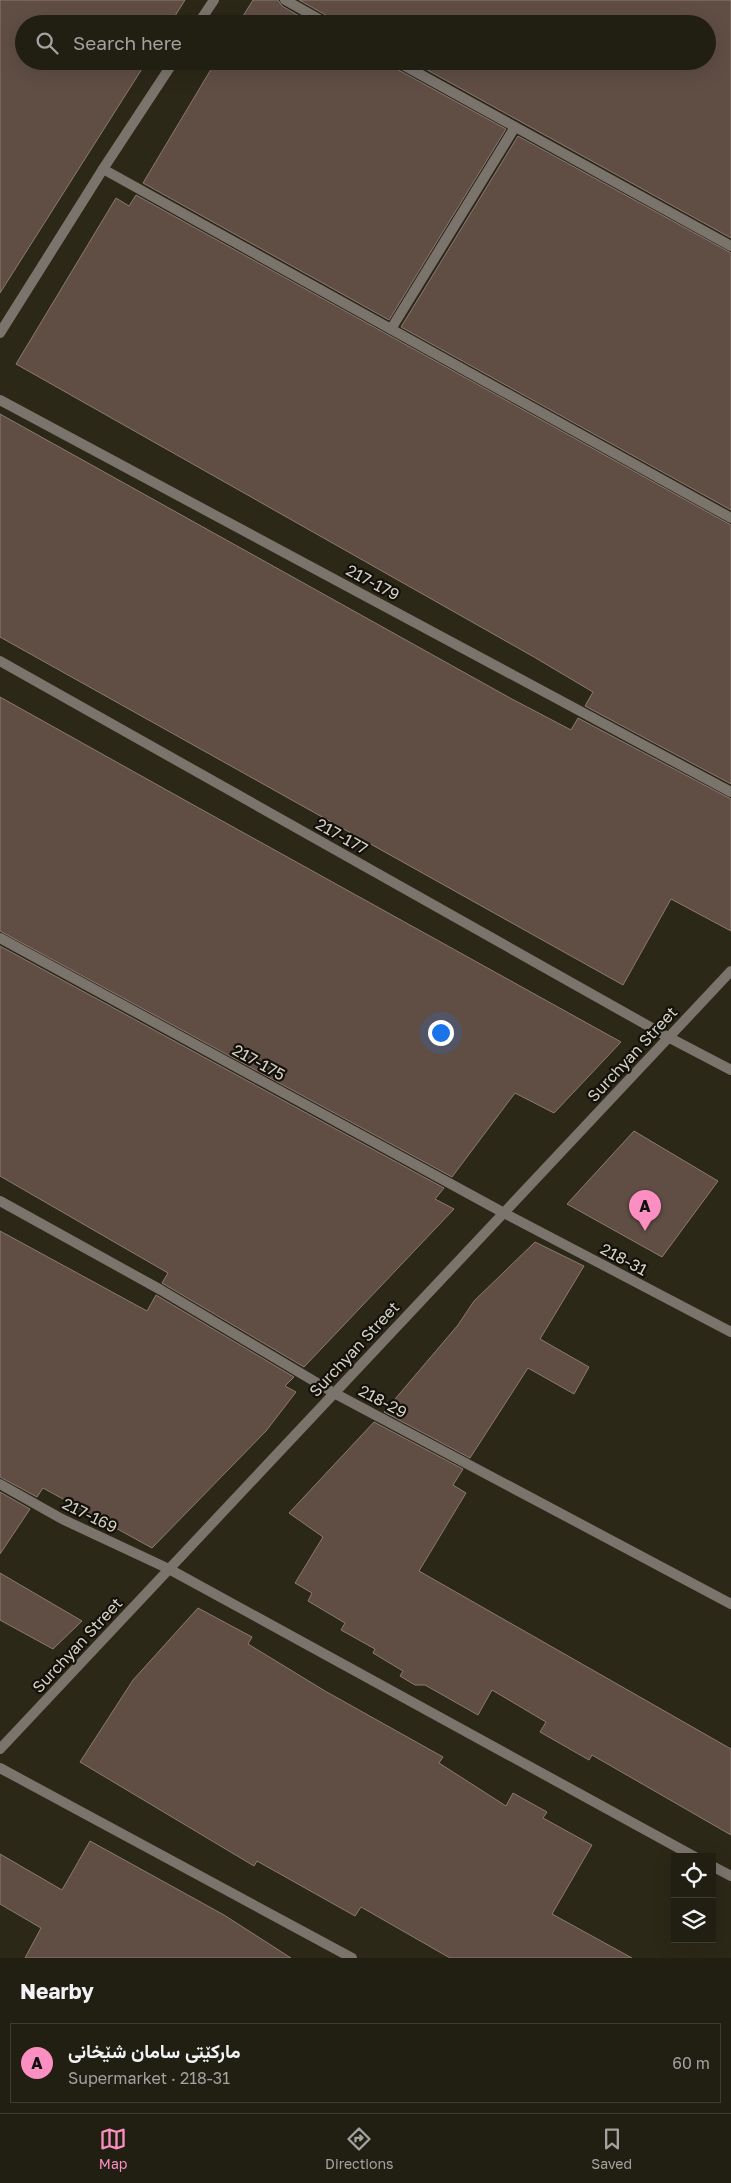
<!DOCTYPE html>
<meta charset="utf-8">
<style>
:root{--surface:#211e12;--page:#29271b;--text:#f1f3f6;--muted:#a2a29f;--line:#3e3c32;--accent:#fc8fc1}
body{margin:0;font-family:"Golos Text",Vazirmatn,sans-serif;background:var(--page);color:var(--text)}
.controls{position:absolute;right:15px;bottom:15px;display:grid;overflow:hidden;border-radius:0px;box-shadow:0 5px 20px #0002}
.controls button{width:45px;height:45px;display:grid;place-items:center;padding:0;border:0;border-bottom:1px solid var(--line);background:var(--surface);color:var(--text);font:25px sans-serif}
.you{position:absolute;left:440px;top:1032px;width:18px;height:18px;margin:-12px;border:4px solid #fff;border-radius:50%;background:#1a73e8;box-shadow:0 0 0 8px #1a73e833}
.badge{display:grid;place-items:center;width:32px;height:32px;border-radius:50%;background:var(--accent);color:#111;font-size:16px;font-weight:700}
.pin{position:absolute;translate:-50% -41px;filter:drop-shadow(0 1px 2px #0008)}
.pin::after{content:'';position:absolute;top:26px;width:18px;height:15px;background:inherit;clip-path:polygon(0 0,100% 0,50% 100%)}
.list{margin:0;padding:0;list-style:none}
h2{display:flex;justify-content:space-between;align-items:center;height:65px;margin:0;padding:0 20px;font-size:21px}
h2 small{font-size:16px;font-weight:400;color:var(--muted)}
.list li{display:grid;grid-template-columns:32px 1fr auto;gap:15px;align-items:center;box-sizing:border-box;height:80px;margin:0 10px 10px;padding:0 10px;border:1px solid var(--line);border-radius:0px}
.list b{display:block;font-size:19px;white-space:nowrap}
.list p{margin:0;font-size:16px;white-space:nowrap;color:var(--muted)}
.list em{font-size:16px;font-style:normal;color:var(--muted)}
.icon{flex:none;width:28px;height:28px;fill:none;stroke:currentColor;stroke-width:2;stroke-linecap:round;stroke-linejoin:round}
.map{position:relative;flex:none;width:731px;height:1958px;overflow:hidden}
.search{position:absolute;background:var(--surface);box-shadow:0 5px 20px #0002;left:15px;right:15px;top:15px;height:55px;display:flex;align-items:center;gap:12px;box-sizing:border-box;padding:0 18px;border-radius:28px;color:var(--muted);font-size:19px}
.sheet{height:155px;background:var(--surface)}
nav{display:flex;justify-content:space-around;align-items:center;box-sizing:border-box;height:70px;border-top:1px solid var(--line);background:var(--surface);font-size:14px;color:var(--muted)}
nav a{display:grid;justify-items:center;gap:2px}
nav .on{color:var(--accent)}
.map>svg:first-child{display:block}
.building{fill:#604e45;stroke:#8c796f}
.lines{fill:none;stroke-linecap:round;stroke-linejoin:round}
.minor{stroke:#7a746d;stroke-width:10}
.tertiary{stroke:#7a746d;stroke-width:10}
.labels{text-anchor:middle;stroke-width:4.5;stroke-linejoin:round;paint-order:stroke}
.street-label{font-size:16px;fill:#d4d2c7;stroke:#13110a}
</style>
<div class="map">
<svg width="731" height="1958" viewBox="0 0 731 1958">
<rect width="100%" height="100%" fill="#2c2818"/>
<g class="building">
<path d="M0 0H185L170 24H24V61H147L0 293Z"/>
<path d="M253 0H278L282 6 313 24H238Z"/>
<path d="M299 0H731V238L411 61H707V24H335L331 18Z"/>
<path d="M216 61H389L393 67 506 129 389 320 143 183Z"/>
<path d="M518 136 731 253V510L401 327Z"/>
<path d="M136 195 731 525V784L585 706 593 692 534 657 16 364 116 198 129 206Z"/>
<path d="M0 414 510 698 571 730 578 718 731 799V931L671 899 623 985 0 637Z"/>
<path d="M0 697 188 802 621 1042 554 1113 515 1093 452 1177 0 931Z"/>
<path d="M0 946 444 1188 435 1199 454 1209 304 1367 162 1283 168 1273 0 1176Z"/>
<path d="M634 1131 718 1181 662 1257 567 1204Z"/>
<path d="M0 1231 147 1311 156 1295 294 1377 285 1386 296 1392 266 1431 152 1548 43 1488 37 1497 0 1477Z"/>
<path d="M535 1242 584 1266 540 1339 589 1367 574 1394 528 1368 470 1458 384 1412 458 1325 474 1301Z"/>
<path d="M374 1422 463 1469 453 1485 466 1493 419 1571 731 1749V1835L592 1755 589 1760 540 1732 546 1722 492 1690 478 1715 425 1685H415L400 1676 403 1671 373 1653 375 1649 341 1630 345 1623 308 1601 312 1593 295 1583 323 1537 289 1513Z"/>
<path d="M0 1492 30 1509 0 1554Z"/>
<path d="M0 1573 82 1621 53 1649 0 1620Z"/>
<path d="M198 1608 252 1637 248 1644 325 1691 443 1757 439 1763 506 1806 513 1793 547 1812 543 1818 592 1845 552 1914 632 1958H450L361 1907 355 1916 257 1861 254 1866 80 1762 133 1680Z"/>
<path d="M90 1841 224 1915 291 1958H25L41 1928 0 1904V1854L62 1890Z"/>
</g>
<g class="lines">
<g class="minor">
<path d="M285 0 328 24"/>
<path d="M198 24 214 0"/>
<path d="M396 61 731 246"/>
<path d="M103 169 731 518"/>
<path d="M391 329 515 127"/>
<path d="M0 333 103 169 174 61"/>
<path d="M0 400 731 792"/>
<path d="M0 661 668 1037 731 1070"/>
<path d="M0 938 504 1213 731 1332"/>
<path d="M0 1201 161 1290 334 1393 731 1604"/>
<path d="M0 1484 62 1519 169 1569 695 1857"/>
<path d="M0 1768 352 1958"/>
<path d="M712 1866 731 1876"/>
</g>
<path class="tertiary" d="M0 1749 731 971"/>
</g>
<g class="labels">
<g class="street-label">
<text transform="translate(373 582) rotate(28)" y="6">217-179</text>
<text transform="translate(342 836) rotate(29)" y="6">217-177</text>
<text transform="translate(632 1054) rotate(-47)" y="6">Surchyan Street</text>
<text transform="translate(259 1062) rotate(29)" y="6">217-175</text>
<text transform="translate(624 1259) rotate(28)" y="6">218-31</text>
<text transform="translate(354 1349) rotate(-47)" y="6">Surchyan Street</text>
<text transform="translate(383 1401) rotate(28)" y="6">218-29</text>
<text transform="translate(90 1515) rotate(26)" y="6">217-169</text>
<text transform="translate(77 1645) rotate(-47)" y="6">Surchyan Street</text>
</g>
</g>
</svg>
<div class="controls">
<button><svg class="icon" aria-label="locate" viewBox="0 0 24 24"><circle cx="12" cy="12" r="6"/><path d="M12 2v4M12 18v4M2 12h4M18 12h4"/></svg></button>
<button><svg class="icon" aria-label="layers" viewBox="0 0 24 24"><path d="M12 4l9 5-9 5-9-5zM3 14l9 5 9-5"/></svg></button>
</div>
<div class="you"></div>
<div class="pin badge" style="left:645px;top:1231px">A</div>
<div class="search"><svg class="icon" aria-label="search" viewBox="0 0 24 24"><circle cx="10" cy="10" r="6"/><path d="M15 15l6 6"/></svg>Search here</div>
</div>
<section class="sheet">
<h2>Nearby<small></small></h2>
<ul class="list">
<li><span class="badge">A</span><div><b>مارکێتی سامان شێخانی</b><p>Supermarket · 218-31</p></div><em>60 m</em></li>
</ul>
</section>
<nav>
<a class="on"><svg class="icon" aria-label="map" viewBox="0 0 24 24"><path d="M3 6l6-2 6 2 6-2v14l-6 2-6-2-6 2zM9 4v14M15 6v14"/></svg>Map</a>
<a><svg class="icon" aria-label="directions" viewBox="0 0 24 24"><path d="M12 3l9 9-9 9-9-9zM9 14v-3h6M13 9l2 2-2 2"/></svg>Directions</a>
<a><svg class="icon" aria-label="saved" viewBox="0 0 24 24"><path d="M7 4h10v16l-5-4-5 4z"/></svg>Saved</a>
</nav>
